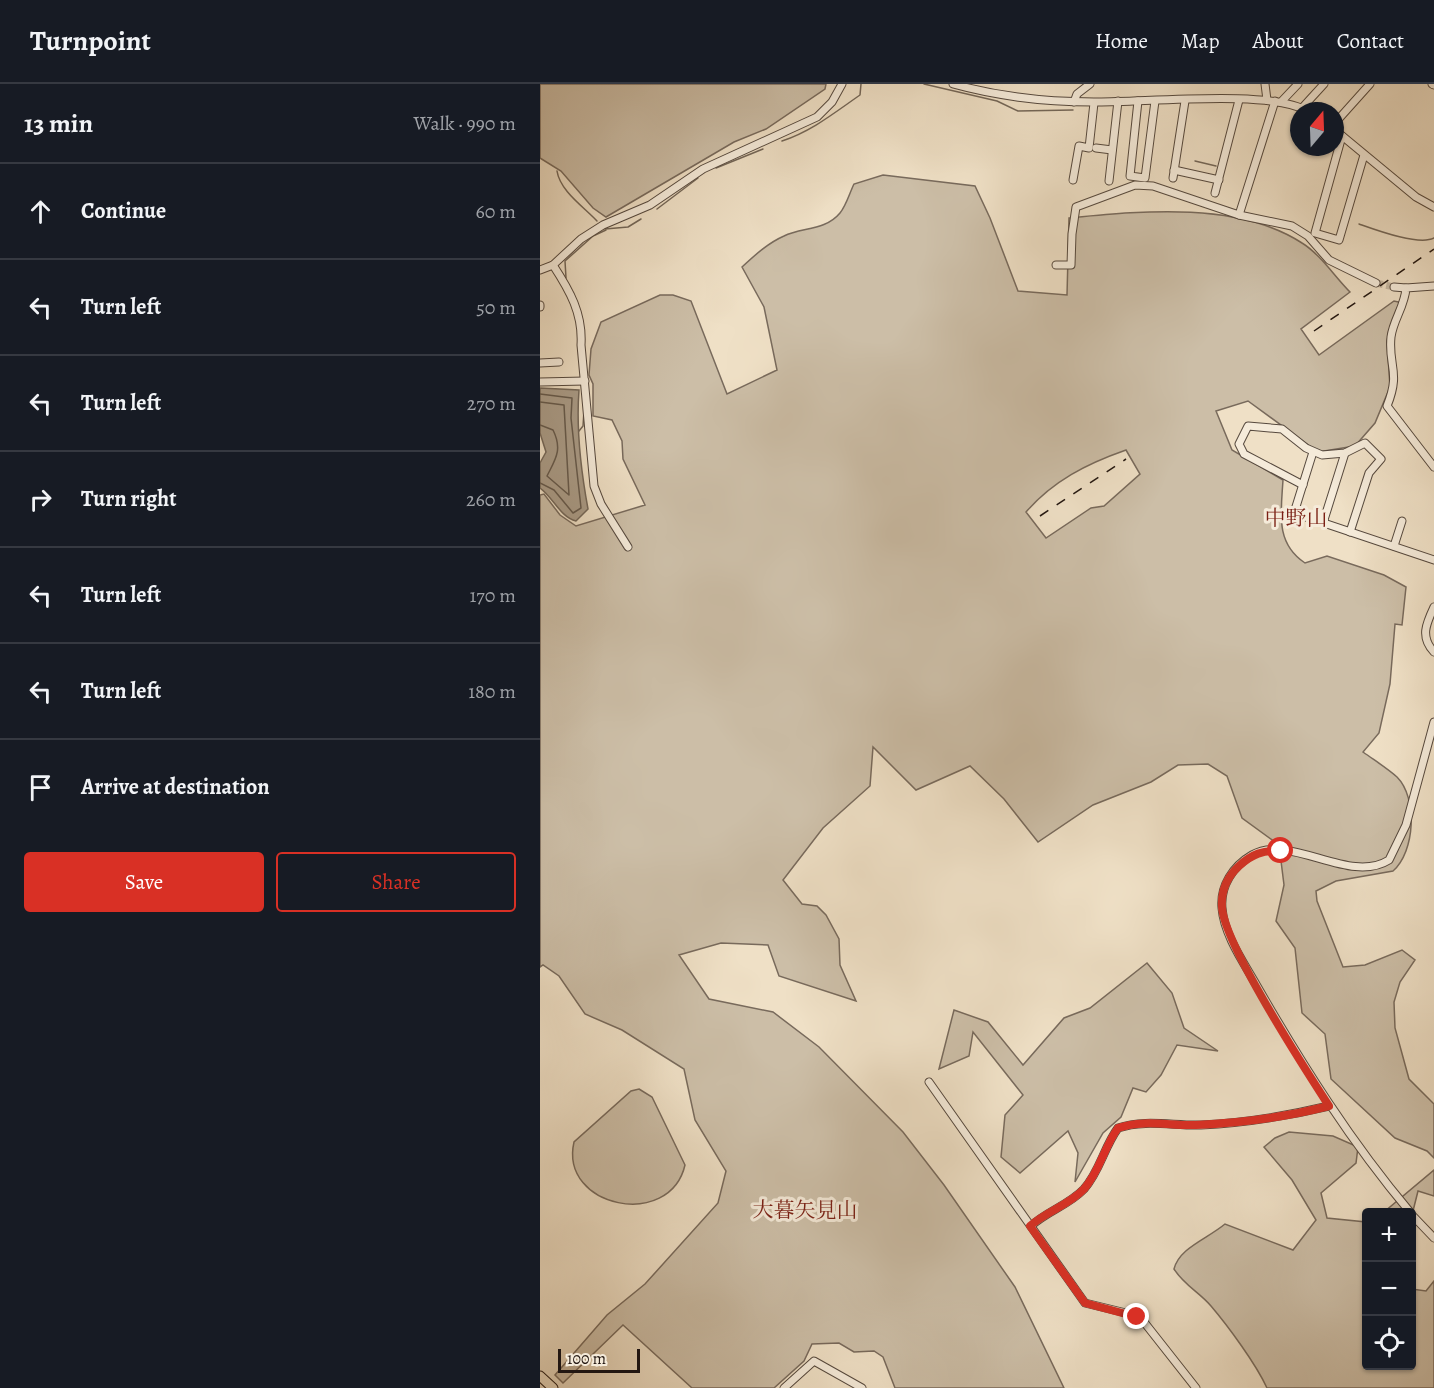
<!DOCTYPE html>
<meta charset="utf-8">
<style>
:root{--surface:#171b24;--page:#242831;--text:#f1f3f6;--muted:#9ea1a6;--line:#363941;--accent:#d93025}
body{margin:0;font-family:Alegreya,"Noto Serif JP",serif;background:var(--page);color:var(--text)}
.controls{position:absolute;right:18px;bottom:18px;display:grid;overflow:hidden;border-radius:6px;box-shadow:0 2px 4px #0004}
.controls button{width:54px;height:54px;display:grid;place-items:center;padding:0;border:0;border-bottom:2px solid var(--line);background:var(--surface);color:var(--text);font:30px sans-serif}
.compass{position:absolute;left:750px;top:18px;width:54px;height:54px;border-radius:50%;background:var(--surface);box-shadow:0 2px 4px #0004;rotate:19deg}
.scale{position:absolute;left:18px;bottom:15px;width:82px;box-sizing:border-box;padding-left:6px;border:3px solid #231711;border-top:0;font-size:16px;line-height:21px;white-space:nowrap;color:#231711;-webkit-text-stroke:4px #f5ebda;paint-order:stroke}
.stop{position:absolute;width:18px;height:18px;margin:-14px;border:4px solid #d93025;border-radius:50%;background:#fff}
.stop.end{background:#d93025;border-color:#fff;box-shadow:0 2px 6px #0008}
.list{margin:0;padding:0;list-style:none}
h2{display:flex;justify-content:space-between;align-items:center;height:78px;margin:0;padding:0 24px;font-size:26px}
h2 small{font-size:20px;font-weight:400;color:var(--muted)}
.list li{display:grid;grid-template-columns:39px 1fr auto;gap:18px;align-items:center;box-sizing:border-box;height:96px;padding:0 24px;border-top:2px solid var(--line)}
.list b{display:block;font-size:22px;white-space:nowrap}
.list em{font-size:20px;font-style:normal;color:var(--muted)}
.actions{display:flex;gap:12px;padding:18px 24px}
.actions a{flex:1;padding:14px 0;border:2px solid var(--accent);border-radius:6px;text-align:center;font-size:21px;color:var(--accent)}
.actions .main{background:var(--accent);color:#fff}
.icon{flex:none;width:33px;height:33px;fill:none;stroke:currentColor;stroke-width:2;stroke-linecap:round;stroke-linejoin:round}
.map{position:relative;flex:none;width:894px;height:1304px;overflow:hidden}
header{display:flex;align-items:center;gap:36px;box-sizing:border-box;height:84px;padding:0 30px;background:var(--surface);border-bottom:2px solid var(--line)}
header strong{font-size:28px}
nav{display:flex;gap:33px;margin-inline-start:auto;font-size:21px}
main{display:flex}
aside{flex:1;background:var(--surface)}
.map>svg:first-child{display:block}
.green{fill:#ccbea7;stroke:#786a5c;stroke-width:1.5;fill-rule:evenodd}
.water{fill:#aa9c88;stroke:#746758;stroke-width:1.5}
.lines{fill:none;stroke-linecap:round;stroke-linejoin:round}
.shore{stroke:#665a4c;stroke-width:1.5}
.stream{stroke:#746758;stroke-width:1.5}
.minor-tunnel{stroke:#c6b8a2;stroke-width:7;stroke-dasharray:7 3.5;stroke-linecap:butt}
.minor-casing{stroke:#56493e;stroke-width:9}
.major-casing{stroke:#231711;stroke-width:11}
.minor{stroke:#f5ebda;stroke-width:7}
.major{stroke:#efe0c6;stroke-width:9}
.rail{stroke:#231711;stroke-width:1.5;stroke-dasharray:10 10;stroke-linecap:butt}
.route{stroke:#d93025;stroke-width:8}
.labels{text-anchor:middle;stroke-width:6;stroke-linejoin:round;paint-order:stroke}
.quarter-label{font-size:21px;fill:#7a1f14;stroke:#f5ebda}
</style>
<header>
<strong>Turnpoint</strong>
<nav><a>Home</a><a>Map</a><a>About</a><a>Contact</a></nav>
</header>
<main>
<aside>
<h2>13 min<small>Walk · 990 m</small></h2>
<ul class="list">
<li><svg class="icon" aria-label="ahead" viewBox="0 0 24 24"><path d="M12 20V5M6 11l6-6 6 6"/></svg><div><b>Continue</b></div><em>60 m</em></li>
<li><svg class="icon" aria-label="left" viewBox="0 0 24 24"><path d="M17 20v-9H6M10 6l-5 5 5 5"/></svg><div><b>Turn left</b></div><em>50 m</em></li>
<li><svg class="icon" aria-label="left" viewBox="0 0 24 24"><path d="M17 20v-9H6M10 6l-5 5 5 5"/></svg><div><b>Turn left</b></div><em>270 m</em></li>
<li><svg class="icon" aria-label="right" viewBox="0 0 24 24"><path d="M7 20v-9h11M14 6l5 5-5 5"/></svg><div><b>Turn right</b></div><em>260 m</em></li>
<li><svg class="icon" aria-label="left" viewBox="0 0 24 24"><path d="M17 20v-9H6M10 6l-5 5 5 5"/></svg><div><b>Turn left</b></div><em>170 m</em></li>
<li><svg class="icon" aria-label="left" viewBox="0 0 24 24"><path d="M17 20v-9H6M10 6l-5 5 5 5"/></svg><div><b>Turn left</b></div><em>180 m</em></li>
<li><svg class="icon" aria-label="arrive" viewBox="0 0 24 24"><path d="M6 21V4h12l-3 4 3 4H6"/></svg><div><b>Arrive at destination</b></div></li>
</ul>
<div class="actions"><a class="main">Save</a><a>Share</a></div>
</aside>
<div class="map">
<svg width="894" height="1304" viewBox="0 0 894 1304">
<rect width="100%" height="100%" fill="#efe0c6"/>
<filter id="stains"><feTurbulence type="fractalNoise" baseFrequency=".00333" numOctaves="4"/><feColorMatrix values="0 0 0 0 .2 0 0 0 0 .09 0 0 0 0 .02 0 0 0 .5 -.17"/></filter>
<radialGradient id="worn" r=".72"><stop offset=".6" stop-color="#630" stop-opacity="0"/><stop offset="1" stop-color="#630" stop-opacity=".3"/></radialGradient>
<g class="green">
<path d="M0 0H286L285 5 226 45 194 58 66 133 53 124 21 87 0 74Z"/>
<path d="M343 91 435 102 450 134 478 207 527 211 529 134C602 127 697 117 762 159 780 170 795 193 810 208L761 245 779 271 854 217 863 219 850 243 847 257 850 303 835 339 815 362 778 368 708 317 676 327 692 366 743 396C741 429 735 459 765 479L787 472 844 491 866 503 862 541 855 540 850 600 839 649 823 668C834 676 847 684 857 693 878 714 875 768 853 787L796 797 776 807 777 817 803 883 825 881 862 866 875 876 860 898 854 918 855 944 869 995 894 1020V1074L887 1067 855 1054 791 995 785 950 762 929 755 864 736 837 744 801 739 761 702 734 687 692 668 680 638 681 611 698 553 721 498 758 464 715 430 682 376 706 333 663 330 702 283 744 243 796 262 820 277 822 286 831 299 855 300 881 316 917 239 892 228 861 181 859 139 871 169 915 233 928 279 963 363 1048 404 1101 475 1203 524 1304H355L343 1273 334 1267 314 1268 299 1259 272 1260 264 1277 234 1304H152L83 1241 23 1299 15 1291 67 1231 105 1200 178 1119 186 1087 155 1036 144 985 82 946 45 930 19 892 3 881 0 883V411L4 410 20 431 36 442 105 421 83 375 82 357 72 336 53 332V300L49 291 51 265 61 238 120 211H133L151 217 187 310 237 286 224 223 202 183C215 171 228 159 244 152 262 143 285 147 300 129 306 122 310 108 314 100ZM586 366 600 390 564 422 551 424 506 454 486 428C513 397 546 380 586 366Z"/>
<path d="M607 879 632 909 644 944 678 967 637 961 621 991 606 1008 593 1004 581 1033 563 1049 535 1098 538 1069 528 1047 480 1089 461 1073 465 1031 483 1011 433 948 429 972 399 985 414 926 448 938 483 981 524 934 550 924Z"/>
<path d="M99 1005 112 1013 145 1081C130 1146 19 1124 34 1058L91 1007Z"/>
<path d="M749 1048 793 1052 818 1063 816 1079 781 1109 787 1134 826 1138V1282H872V1205L886 1207 894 1197V1304H727C716 1280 688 1242 671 1222 659 1208 644 1201 634 1185 639 1164 667 1155 685 1140L753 1166 776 1136 752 1096 724 1063 735 1054Z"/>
<path d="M894 1086V1112L878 1107 872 1131V1128H844Z"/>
</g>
<path class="water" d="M0 304 39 306C36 345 41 387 48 425L36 437C20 433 13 413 0 404V379L6 368 0 349Z"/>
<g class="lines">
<g class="shore">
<path d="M0 310 32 314 31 334 41 424 33 429 14 406 0 399"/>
<path d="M0 318 24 321 29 411 7 392C15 376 23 366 13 346L0 341"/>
</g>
<g class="stream">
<path d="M384 0 457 17 478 27 533 26"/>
<path d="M242 57C272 47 294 29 320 11L321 0"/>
<path d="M655 77 676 82"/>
<path d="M176 84 223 65"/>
<path d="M17 87C20 107 44 123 57 137"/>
<path d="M117 125 158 94"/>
<path d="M819 140C836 146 879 162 894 154"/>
<path d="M65 145 88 143 101 135"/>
<path d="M26 194 25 177 53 152 66 146"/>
<path d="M39 347 43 342 44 327"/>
</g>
<path class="minor-tunnel" d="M836 199 854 203"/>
<g class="minor-casing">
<g id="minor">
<path d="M413 0C460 13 506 18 554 18 601 19 731 5 767 27"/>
<path d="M725 0 727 16"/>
<path d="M892 0 894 1"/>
<path d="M598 17 590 92 605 94 615 17"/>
<path d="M534 18 537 10 550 0"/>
<path d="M741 18 758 0"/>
<path d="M762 24 784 0"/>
<path d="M795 39 830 0"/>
<path d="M795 46 876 113 894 123"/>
<path d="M802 52 775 149 799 156 824 71"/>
<path d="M556 64 572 66"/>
<path d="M634 86 679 96"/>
<path d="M633 94 645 17"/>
<path d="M533 96 539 62 549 64 554 19"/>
<path d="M569 97 578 17"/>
<path d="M675 109 699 16"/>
<path d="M699 131 735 17"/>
<path d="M13 181C30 207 43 230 41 261L54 402 61 420 88 463"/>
<path d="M516 181H531L532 150 536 123 595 101 613 102 699 131 752 142 768 152 789 176 836 199"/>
<path d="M0 186 13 181 41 155 63 141 110 121 163 85 277 33 292 18 302 0"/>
<path d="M894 202 866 204C865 222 853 236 851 253 848 282 861 288 847 322L894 383"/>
<path d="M854 203 866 204"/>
<path d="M0 221V223"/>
<path d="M0 279 19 278"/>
<path d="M0 298 45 297"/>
<path d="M773 368 754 429 894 476"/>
<path d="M763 401 704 370 699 360 708 342 742 345 766 364 782 371 805 369 825 359 841 375 829 389 810 448"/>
<path d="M783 439 805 369"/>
<path d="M854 462 862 437"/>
<path d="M894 523C886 540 880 553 894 568"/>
<path d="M389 998 545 1219 590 1230 604 1238 656 1304"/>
<path d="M870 1128C811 1058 763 982 717 902 704 879 684 851 682 824 680 802 693 782 712 771 751 749 809 801 849 776L866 741 894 638"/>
<path d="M872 1131 894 1154"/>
<path d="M491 1142C507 1127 529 1121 544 1105 560 1087 564 1063 578 1044 605 1035 634 1042 661 1041 704 1039 747 1032 789 1022"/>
<path d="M244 1304 274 1277 322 1304"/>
</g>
</g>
<g class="major-casing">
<path id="major" d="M0 1292 13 1304"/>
</g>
<use href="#minor" class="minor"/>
<use href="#major" class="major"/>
<g class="rail">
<path d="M774 247 894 165"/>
<path d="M500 432 586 375"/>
</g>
</g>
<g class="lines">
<path class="route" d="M597 1233 545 1219 490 1142C507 1127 529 1121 544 1105 560 1087 564 1063 578 1044 604 1035 630 1042 656 1041 701 1039 746 1033 789 1022 765 985 684 860 682 823 681 807 687 793 699 782 712 770 723 766 741 767"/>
</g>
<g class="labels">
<g class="quarter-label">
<text x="756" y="441">中野山</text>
<text x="265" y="1133">大暮矢見山</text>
</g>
</g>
<rect width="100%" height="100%" filter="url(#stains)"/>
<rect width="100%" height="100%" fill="url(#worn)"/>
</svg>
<div class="controls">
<button>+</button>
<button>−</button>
<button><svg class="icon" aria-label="locate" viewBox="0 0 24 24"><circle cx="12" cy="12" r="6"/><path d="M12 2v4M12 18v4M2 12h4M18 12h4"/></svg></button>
</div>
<svg class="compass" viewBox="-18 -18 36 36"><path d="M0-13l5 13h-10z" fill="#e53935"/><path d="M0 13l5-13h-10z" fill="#9ea1a6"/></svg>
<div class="scale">100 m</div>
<div class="stop" style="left:741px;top:767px"></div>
<div class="stop end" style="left:597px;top:1233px"></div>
</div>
</main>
